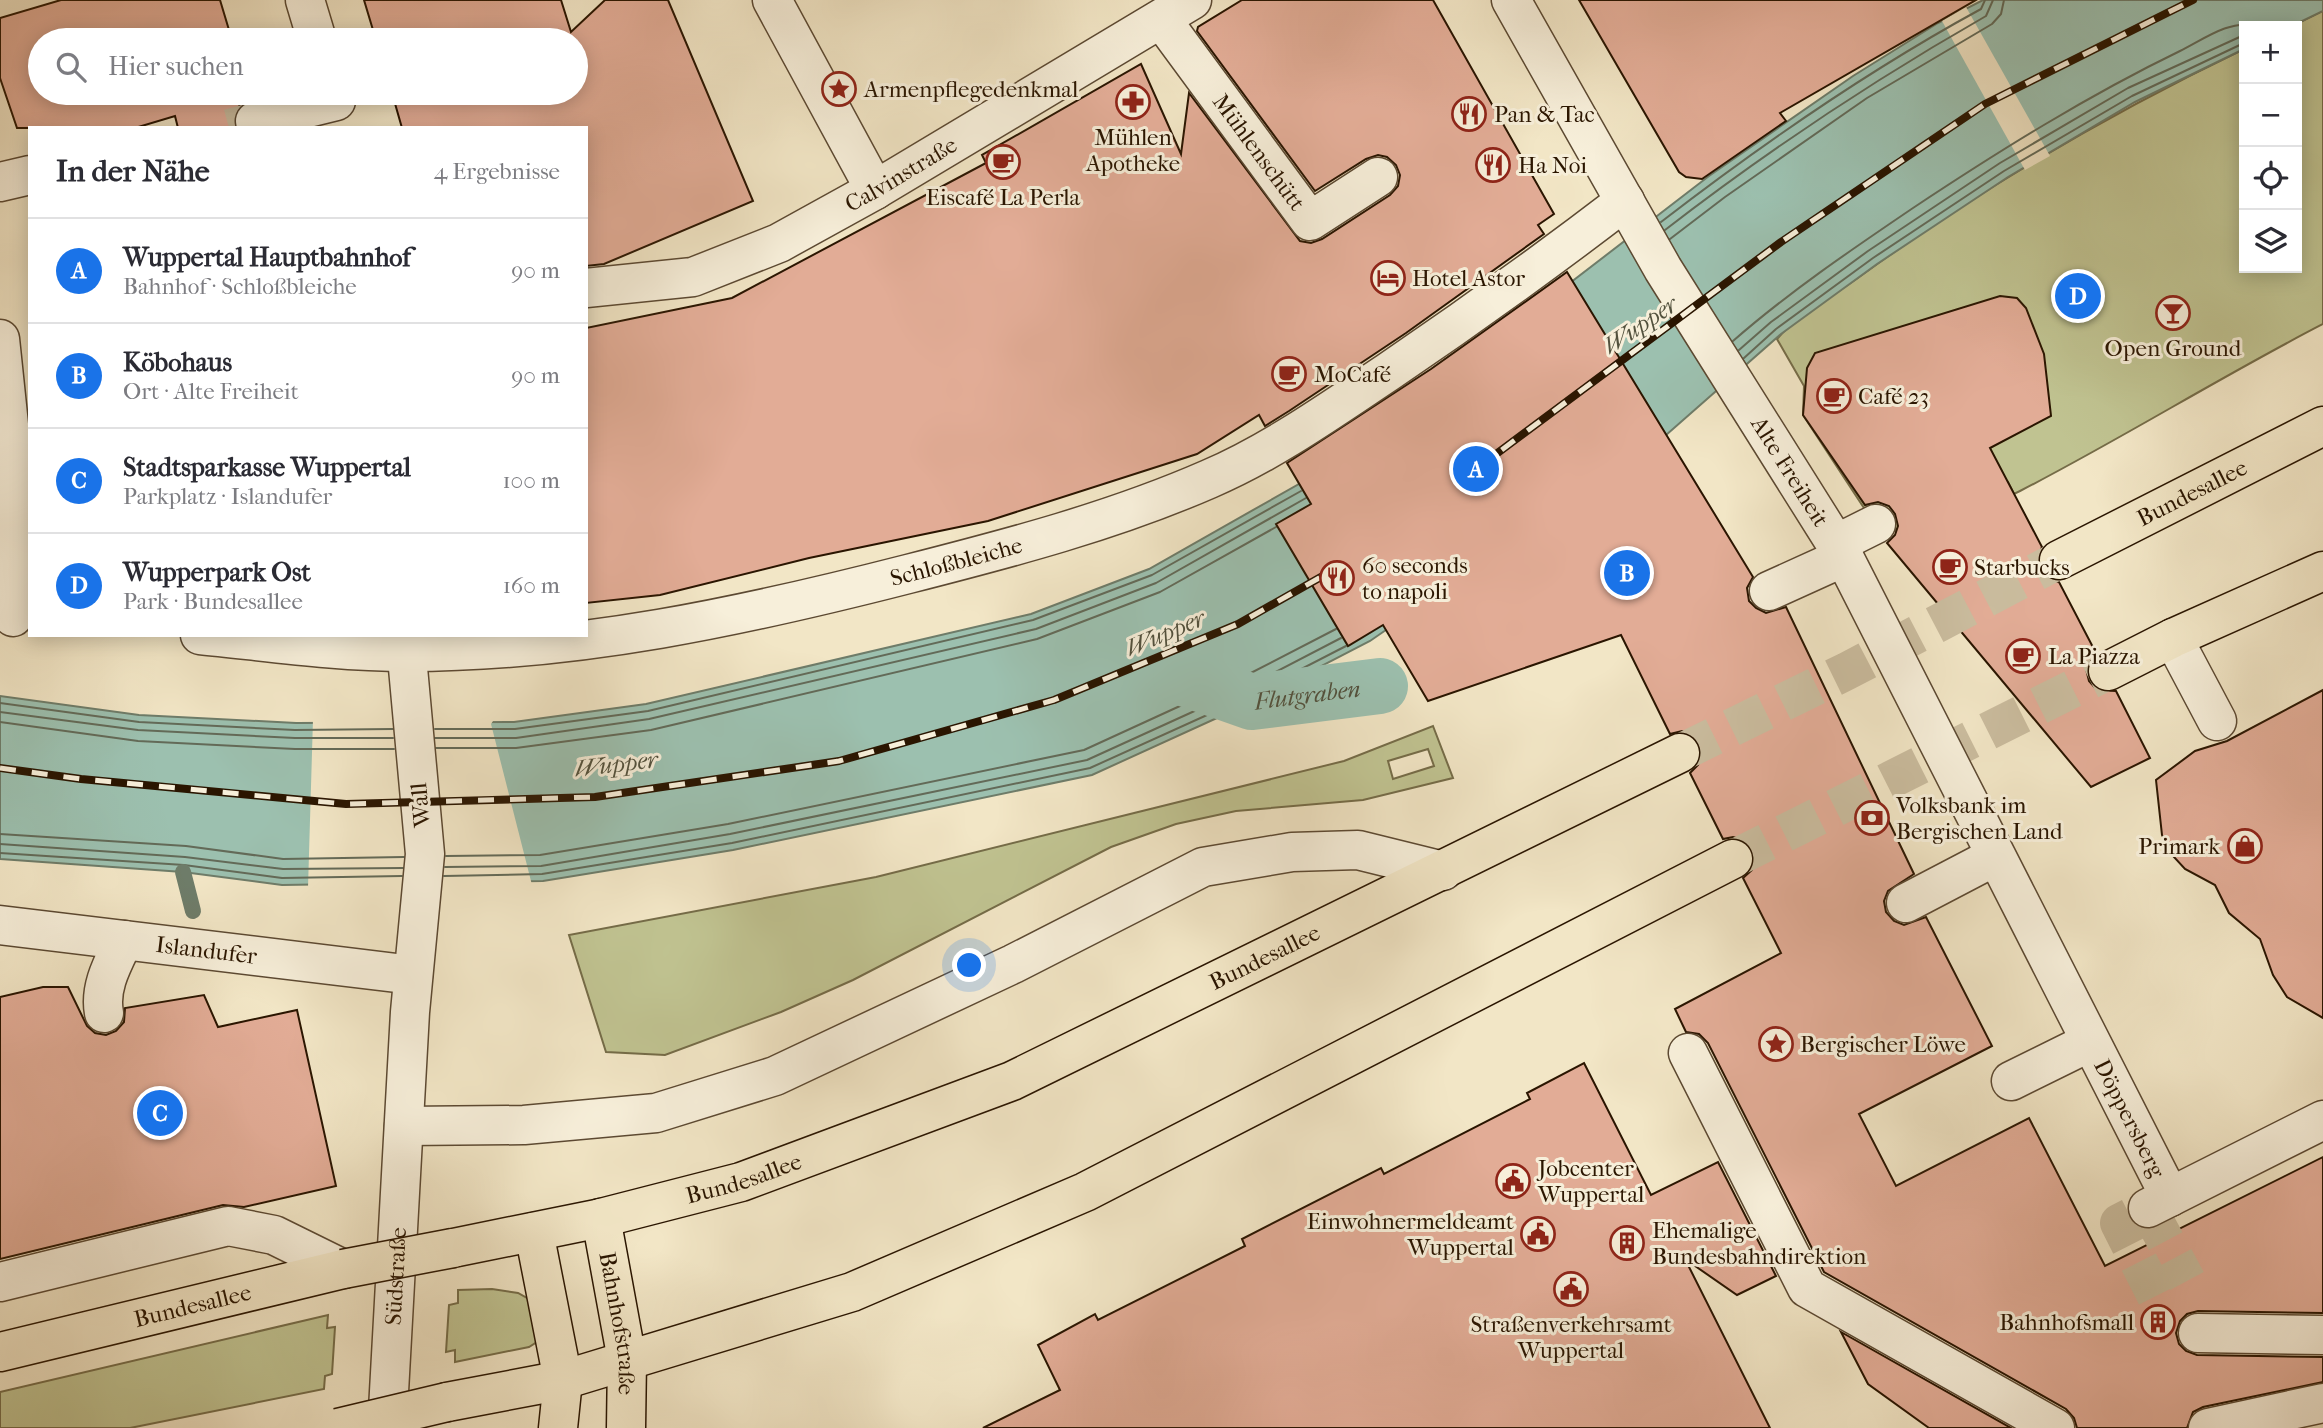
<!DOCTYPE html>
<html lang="de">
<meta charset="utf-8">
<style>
:root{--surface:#fff;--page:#f7f7f7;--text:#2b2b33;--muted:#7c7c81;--line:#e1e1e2;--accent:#1a73e8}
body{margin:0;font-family:"IM FELL French Canon",serif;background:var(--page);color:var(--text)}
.controls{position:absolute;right:21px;top:21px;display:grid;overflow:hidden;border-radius:0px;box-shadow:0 4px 18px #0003}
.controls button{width:63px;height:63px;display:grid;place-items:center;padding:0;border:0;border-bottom:2px solid var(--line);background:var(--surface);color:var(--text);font:35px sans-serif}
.you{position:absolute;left:970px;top:966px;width:24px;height:24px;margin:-18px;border:5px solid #fff;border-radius:50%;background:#1a73e8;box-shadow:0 0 0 10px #1a73e833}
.badge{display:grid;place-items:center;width:46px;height:46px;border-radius:50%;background:var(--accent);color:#fff;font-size:23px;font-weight:700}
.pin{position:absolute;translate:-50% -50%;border:4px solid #fff;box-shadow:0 2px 7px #0006}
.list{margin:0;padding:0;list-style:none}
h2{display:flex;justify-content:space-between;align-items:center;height:91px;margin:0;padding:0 28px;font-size:30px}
h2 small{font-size:23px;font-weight:400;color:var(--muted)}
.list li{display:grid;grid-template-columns:46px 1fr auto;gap:21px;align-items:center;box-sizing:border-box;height:105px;padding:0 28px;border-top:2px solid var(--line)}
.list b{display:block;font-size:26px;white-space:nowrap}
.list p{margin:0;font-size:23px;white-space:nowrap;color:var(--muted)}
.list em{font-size:23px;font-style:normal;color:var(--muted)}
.icon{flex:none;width:38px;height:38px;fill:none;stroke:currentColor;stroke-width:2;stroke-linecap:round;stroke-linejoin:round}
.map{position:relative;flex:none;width:2323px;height:1428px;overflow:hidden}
.search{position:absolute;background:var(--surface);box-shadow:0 4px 18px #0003;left:28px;top:28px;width:560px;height:77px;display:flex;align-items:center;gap:18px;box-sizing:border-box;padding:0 24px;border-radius:38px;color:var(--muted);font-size:26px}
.panel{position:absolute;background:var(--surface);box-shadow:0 4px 18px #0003;left:28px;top:126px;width:560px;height:511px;border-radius:0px}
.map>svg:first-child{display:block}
.green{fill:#c0c391;stroke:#756c48;stroke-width:2;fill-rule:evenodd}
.water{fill:#9cc0af;stroke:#6e7c69;stroke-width:2}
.pier{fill:#f2e6c6}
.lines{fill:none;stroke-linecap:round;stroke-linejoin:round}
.shore{stroke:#636a58;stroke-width:2}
.stream{stroke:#6e7c69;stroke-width:16}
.canal{stroke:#9cc0af;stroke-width:56}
.building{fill:#e2ac96;stroke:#2a1500;stroke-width:2}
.minor-tunnel{stroke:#cabc9e;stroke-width:38;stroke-dasharray:38 19;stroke-linecap:butt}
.major-tunnel{stroke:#cabc9e;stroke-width:38;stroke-dasharray:38 19;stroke-linecap:butt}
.minor-casing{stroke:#5c4932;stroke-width:41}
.major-casing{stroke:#2a1500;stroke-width:41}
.minor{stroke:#f7efda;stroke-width:38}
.major{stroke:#f2e6c6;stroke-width:38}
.rail-casing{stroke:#2a1500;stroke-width:8}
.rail{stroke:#f7efda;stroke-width:5;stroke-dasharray:16;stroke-linecap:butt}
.major-bridge-casing{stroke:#2a1500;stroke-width:41;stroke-linecap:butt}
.major-bridge{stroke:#f2e6c6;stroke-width:38}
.labels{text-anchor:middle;stroke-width:6;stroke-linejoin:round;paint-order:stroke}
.poi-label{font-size:23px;fill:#2a1500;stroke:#f7efda;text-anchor:start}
.street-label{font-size:23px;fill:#2a1500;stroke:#f7efda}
.water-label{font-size:24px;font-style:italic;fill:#52513d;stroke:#f7efda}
</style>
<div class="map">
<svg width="2323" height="1428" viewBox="0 0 2323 1428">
<rect width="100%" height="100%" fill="#f2e6c6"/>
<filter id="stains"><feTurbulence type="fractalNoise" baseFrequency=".00286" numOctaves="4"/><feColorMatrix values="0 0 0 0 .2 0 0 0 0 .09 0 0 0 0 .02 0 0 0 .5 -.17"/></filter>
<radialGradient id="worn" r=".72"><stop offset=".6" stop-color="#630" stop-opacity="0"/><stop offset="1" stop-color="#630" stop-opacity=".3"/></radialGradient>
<g class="green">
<path d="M2323 11V324C2220 377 2123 438 2020 491L2014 494 2008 482 1912 521 1883 537 1803 415 1804 386 1777 339C1799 314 1835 295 1862 275 1983 187 2109 114 2244 49V268H2297V26H2292Z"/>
<path d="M1433 726 1453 778 1363 800 1236 811 1176 824 1111 847 853 980 781 1012 665 1055 606 1052 569 935 876 877 1344 761ZM1428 749 1434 766 1393 779 1388 761Z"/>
<path d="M492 1289 518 1293 534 1302 540 1340 529 1347 455 1362V1350L446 1352 449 1305 458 1303V1290Z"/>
<path d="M328 1315 327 1328 335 1327 332 1374 325 1376 324 1389 130 1428H0V1392Z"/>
</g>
<path class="water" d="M1983 0H2323V11L2292 26H2244V49L2135 102 2008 177 1877 264 1781 334 1657 443 1370 641 1252 702 1092 775 733 850 543 881 282 885 183 872 0 859V696L139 715 296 723 514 722 646 704 1031 614 1149 569 1336 463 1709 176 1853 76 1938 23Z"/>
<g class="pier">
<path d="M1966 7 2050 156 2025 170 1942 21Z"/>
<path d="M495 718 491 724 532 885 308 888 313 719Z"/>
</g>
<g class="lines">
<g class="shore">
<path d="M1661 222C1762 144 1869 70 1981 9L1985 0"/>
<path d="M1665 230C1767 151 1874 80 1986 16L1993 0"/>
<path d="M1670 239 1725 197 1867 98 1992 24 2001 14 2004 0"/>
<path d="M1733 341C1789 292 1851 250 1913 208 1999 151 2087 96 2180 51 2201 41 2230 19 2254 26"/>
<path d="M1739 350 1771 322 1868 251 2000 163 2128 88 2244 35"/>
<path d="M1744 358 1776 329 1873 258 2004 171 2132 96 2244 43"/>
<path d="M0 703 139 722 295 730 393 729"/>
<path d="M0 712 138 730 295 738H393"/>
<path d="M0 722 138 741 295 749H394"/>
<path d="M435 729H515L648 711 1033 620 1152 575 1301 491"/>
<path d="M435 738H516L649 719 1036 629 1156 583 1306 498"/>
<path d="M436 748H516L651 730 1037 639 1160 592 1276 527"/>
<path d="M0 834 186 846 283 859 404 857"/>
<path d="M0 844 185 857 283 869 403 868"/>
<path d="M0 853 184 865 282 878 402 876"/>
<path d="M446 856 540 855 728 824 1084 750 1241 678 1336 629"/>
<path d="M445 867 541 866 730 834 1087 760 1245 688 1341 638"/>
<path d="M444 876 542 874 732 843 1090 768 1249 696 1346 646"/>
</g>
<path class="stream" d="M183 872 193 911"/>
<path class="canal" id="s1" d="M1181 677 1252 702 1380 686"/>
</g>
<g class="building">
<path d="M61 0H220L232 40H40V93H247L249 100 240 105 234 114V128H178L175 116 135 128H17L0 78V18Z"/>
<path d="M364 0H561L571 32 605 0H668L753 201 604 264 586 266V128H402L392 93H576V40H376Z"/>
<path d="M1242 0H1433L1554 214 1538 225 1544 234 1406 333 1289 411 1265 426 1259 415 1197 454 988 521 809 558 660 595 586 603V328L732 298 986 163 982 155 1141 64 1181 154 1189 93 1300 241 1311 243 1322 239 1390 195 1398 186 1400 175 1396 165 1387 157 1378 155 1366 159 1315 191 1197 31 1198 27Z"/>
<path d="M1579 0H1976L1780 113 1786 121 1702 179 1686 177 1679 172Z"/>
<path d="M1567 272 1753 577 1747 588 1749 601 1756 608 1766 613 1786 607 1914 874 1888 891 1884 901 1886 912 1894 921 1904 925 1926 917 1992 1046 1859 1114 1896 1186 2029 1118 2105 1266 2323 1157V1313L2198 1311 2187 1314 2180 1321 2176 1333 2179 1344 2186 1351 2197 1355 2323 1357V1382L2203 1407 2193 1412 2187 1428H2077L2074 1418 2066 1409 1824 1272 1708 1043 1699 1034 1686 1032 1675 1009 1781 953 1743 878 1752 870 1755 859 1753 850 1744 840 1733 837 1723 839 1690 773 1698 765 1702 755 1699 743 1693 735 1682 731 1670 734 1621 635 1428 701 1383 625 1348 646 1276 524 1311 504 1287 463 1431 369Z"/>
<path d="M2000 296 2017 298 2026 308 2044 354 2051 416 1990 448 2042 547 2037 558 2039 569 2048 579 2059 582 2096 653 2086 669 2089 681 2097 690 2116 691 2150 758 2091 787 1887 543 1895 535 1898 526 1895 514 1889 506 1878 502 1865 505 1803 415 1807 368 1815 353Z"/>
<path d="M2323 690V1018L2287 997 2273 975 2260 939 2229 913 2215 885 2185 869 2173 856 2162 835 2156 780 2195 751 2227 741Z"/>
<path d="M43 987H68L87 1026 95 1033 106 1035 116 1031 124 1022 125 1008 204 995 218 1027 297 1010 336 1186 244 1207 223 1205 0 1259V997Z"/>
<path d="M1584 1063 1651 1195 1718 1162 1776 1276 1737 1295 1685 1259 1770 1428H983L1060 1390 1038 1345 1095 1314 1098 1320 1245 1246 1242 1239 1381 1168 1384 1174 1530 1099 1527 1093Z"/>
<path d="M1841 1332 2011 1428H1929L1868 1384Z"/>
</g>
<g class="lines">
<g class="minor-tunnel">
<path d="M229 128 255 121"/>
<path d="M2156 1296 2119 1223 2148 1208 2187 1281"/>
</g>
<g class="major-tunnel">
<path d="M1680 753 1847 671 2059 560"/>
<path d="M1733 859 2108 671"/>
</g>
<g class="minor-casing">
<g id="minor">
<path d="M305 0 317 40"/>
<path d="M772 0 875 190"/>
<path id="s2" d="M1511 0 1663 269 1844 557 2170 1197"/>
<path id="s3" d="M1162 20 1310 221 1378 177"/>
<path d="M255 121 336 101"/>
<path d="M0 182 30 175"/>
<path id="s4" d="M586 288 693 277 779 243 875 190 1192 0"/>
<path d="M0 339 13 463"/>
<path d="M1836 544 1876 524"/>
<path d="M1769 591 1844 557"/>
<path d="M13 617 11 569 13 463 30 451"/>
<path id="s5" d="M200 635C269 642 338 652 407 652 578 652 744 616 908 574 1010 548 1113 521 1209 479 1272 452 1331 410 1388 372 1469 317 1548 260 1625 201"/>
<path d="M2173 638 2217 721"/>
<path d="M1906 903 1994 857"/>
<path id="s6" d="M0 925 413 975"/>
<path d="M104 1013C99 987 113 963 124 940"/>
<path d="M1688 1053 1807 1288 2055 1428"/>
<path d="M2011 1081 2090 1042"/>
<path d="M404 1126 524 1125 656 1113 775 1076 1013 964 1203 867 1292 852 1358 850 1443 871"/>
<path d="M2148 1208 2323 1120"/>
<path d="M0 1282 228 1226 274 1235 343 1269"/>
<path d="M2198 1333 2323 1335"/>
<path id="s7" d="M387 1428 410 1012 425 854 405 635"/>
<path d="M2208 1428 2323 1403"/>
</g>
</g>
<g class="major-casing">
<g id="major">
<path id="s8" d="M2059 560 2323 426"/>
<path d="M2108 671 2173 638 2323 571"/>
<path id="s9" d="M601 1218 627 1360 626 1428"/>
<path d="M534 1232 563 1380 558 1428"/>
<path id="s10" d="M453 1248 601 1218 741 1182 1012 1081 1680 753"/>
<path id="s11" d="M0 1352 343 1269"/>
<path d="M447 1402 563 1380 852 1292 1085 1192 1733 859"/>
</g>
</g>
<use href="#minor" class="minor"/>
<use href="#major" class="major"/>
<g class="rail-casing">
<g id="rail">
<path d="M1476 469 1781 242 1985 104 2193 0"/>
<path d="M0 768 81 779 346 804 595 797 839 761 1054 700 1238 624 1335 569"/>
</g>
</g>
<use href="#rail" class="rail"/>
<g class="major-bridge-casing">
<g id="major-bridge">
<path d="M343 1269 453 1248"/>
<path d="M338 1428 447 1402"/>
</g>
</g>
<use href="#major-bridge" class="major-bridge"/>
</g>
<defs>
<g id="sight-ring" transform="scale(1.75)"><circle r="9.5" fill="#f7efda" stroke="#8f2418" stroke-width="1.5"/><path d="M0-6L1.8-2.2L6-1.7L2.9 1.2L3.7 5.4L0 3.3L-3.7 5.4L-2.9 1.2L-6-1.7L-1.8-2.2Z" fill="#8f2418"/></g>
<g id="pharmacy-ring" transform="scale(1.75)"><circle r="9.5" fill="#f7efda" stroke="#8f2418" stroke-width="1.5"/><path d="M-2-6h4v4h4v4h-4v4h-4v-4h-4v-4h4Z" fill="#8f2418"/></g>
<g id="restaurant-ring" transform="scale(1.75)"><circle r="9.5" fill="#f7efda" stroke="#8f2418" stroke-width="1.5"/><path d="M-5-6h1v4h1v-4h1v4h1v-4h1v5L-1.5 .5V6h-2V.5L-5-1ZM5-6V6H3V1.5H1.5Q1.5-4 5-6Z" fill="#8f2418"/></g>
<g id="cafe-ring" transform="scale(1.75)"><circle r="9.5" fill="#f7efda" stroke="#8f2418" stroke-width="1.5"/><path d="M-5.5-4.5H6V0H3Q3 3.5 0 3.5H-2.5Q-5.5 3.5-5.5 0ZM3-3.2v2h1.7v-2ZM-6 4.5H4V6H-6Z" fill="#8f2418"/></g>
<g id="hotel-ring" transform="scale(1.75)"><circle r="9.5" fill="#f7efda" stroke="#8f2418" stroke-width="1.5"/><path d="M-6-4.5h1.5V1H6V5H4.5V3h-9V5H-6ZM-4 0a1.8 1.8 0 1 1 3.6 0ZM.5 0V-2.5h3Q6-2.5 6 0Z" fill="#8f2418"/></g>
<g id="bar-ring" transform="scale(1.75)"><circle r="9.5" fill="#f7efda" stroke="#8f2418" stroke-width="1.5"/><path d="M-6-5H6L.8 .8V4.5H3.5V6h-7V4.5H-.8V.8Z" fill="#8f2418"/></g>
<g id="bank-ring" transform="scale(1.75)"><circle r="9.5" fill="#f7efda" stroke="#8f2418" stroke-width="1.5"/><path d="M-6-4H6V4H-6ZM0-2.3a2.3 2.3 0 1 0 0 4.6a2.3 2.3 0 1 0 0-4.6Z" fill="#8f2418"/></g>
<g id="shop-ring" transform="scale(1.75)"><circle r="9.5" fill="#f7efda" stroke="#8f2418" stroke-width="1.5"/><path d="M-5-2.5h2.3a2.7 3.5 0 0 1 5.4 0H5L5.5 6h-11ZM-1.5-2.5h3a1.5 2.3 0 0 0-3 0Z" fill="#8f2418"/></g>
<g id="civic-ring" transform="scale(1.75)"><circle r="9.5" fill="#f7efda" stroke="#8f2418" stroke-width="1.5"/><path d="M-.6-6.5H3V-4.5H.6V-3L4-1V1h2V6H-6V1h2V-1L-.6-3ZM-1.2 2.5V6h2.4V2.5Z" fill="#8f2418"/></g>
<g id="building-ring" transform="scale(1.75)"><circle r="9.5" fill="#f7efda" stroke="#8f2418" stroke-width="1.5"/><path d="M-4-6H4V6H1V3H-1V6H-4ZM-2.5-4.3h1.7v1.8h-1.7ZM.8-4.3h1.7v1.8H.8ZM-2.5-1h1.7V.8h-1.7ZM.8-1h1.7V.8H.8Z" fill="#8f2418"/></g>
</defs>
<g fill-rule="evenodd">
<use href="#sight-ring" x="839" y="89"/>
<use href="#pharmacy-ring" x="1133" y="102"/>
<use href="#restaurant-ring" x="1469" y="114"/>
<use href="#cafe-ring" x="1003" y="162"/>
<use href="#restaurant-ring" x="1493" y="165"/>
<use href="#hotel-ring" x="1388" y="278"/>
<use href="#bar-ring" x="2173" y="313"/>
<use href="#cafe-ring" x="1289" y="374"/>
<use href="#cafe-ring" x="1834" y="396"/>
<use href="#cafe-ring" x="1950" y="567"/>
<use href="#restaurant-ring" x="1337" y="578"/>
<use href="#cafe-ring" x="2023" y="656"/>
<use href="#bank-ring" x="1872" y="818"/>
<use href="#shop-ring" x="2245" y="846"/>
<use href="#sight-ring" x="1776" y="1044"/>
<use href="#civic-ring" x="1513" y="1181"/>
<use href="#civic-ring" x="1538" y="1234"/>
<use href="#building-ring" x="1627" y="1243"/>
<use href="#civic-ring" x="1571" y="1289"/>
<use href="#building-ring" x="2158" y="1322"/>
</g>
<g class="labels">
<g class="poi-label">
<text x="864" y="97">Armenpflegedenkmal</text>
<text x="1494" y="122">Pan &amp; Tac</text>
<text x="1133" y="145" text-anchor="middle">Mühlen<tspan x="1133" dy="26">Apotheke</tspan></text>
<text x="1518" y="173">Ha Noi</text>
<text x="1003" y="205" text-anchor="middle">Eiscafé La Perla</text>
<text x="1412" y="286">Hotel Astor</text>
<text x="2173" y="356" text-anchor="middle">Open Ground</text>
<text x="1314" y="382">MoCafé</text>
<text x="1858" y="404">Café 23</text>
<text x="1362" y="573">60 seconds<tspan x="1362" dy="26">to napoli</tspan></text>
<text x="1974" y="575">Starbucks</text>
<text x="2048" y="664">La Piazza</text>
<text x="1896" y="813">Volksbank im<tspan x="1896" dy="26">Bergischen Land</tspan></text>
<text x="2220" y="854" text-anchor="end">Primark</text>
<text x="1800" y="1052">Bergischer Löwe</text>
<text x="1538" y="1176">Jobcenter<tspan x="1538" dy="26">Wuppertal</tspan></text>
<text x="1514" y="1229" text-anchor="end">Einwohnermeldeamt<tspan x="1514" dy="26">Wuppertal</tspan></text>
<text x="1652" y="1238">Ehemalige<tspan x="1652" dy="26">Bundesbahndirektion</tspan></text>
<text x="2134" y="1330" text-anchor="end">Bahnhofsmall</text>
<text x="1571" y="1332" text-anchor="middle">Straßenverkehrsamt<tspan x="1571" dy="26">Wuppertal</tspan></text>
</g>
<g class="street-label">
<text dy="8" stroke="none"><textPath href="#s3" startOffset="164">Mühlenschütt</textPath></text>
<text dy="8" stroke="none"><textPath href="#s4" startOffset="340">Calvinstraße</textPath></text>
<text dy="8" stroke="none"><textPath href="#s2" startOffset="548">Alte Freiheit</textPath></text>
<text dy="8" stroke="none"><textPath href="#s8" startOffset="149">Bundesallee</textPath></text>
<text dy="8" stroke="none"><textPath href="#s5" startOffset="766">Schloßbleiche</textPath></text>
<text transform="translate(420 805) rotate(-95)" y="8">Wall</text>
<text dy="8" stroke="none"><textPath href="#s6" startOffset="208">Islandufer</textPath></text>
<text dy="8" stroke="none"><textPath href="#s10" startOffset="866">Bundesallee</textPath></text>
<text dy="8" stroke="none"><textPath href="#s2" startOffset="1279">Döppersberg</textPath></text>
<text dy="8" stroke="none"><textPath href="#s10" startOffset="299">Bundesallee</textPath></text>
<text dy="8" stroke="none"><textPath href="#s7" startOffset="152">Südstraße</textPath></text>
<text dy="8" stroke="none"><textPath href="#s11" startOffset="198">Bundesallee</textPath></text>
<text dy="8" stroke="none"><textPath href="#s9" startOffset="107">Bahnhofstraße</textPath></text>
</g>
<g class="water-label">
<text transform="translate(1640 325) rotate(-34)" y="8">Wupper</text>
<text transform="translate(1165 633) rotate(-23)" y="8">Wupper</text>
<text dy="8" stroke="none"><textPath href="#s1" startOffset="131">Flutgraben</textPath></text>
<text transform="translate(616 764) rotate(-7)" y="8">Wupper</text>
</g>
</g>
<rect width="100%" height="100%" filter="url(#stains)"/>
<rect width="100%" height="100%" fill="url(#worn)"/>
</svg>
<div class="controls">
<button>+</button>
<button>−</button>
<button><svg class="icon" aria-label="locate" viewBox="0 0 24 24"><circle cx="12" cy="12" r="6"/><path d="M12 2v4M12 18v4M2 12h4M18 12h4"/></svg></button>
<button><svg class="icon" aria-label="layers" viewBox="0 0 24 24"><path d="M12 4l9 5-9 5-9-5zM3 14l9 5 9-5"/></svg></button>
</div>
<div class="you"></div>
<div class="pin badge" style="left:1476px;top:469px">A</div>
<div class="pin badge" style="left:1627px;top:573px">B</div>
<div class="pin badge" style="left:160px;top:1113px">C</div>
<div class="pin badge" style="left:2078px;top:296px">D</div>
<div class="search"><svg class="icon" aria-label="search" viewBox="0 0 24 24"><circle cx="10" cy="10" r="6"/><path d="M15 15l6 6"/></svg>Hier suchen</div>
<section class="panel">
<h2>In der Nähe<small>4 Ergebnisse</small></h2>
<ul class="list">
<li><span class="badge">A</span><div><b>Wuppertal Hauptbahnhof</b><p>Bahnhof · Schloßbleiche</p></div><em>90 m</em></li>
<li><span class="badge">B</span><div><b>Köbohaus</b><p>Ort · Alte Freiheit</p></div><em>90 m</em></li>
<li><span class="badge">C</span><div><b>Stadtsparkasse Wuppertal</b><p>Parkplatz · Islandufer</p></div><em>100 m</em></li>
<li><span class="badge">D</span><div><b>Wupperpark Ost</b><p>Park · Bundesallee</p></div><em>160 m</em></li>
</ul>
</section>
</div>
